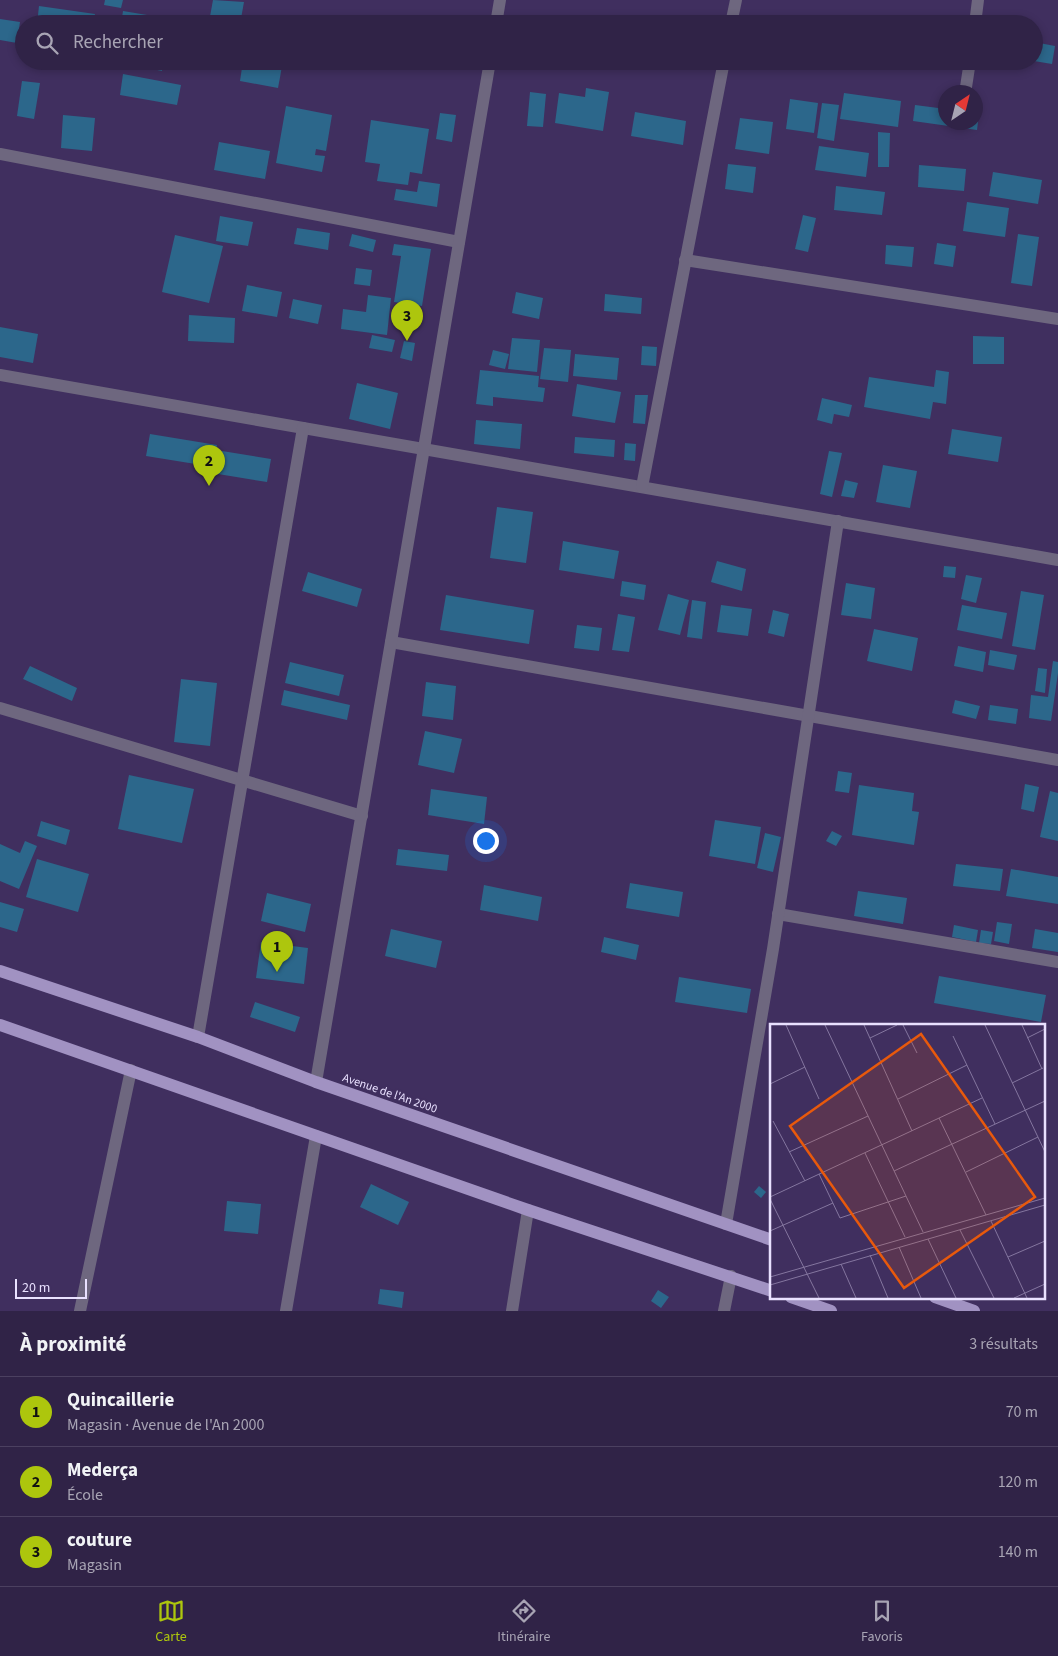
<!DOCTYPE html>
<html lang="fr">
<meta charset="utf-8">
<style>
:root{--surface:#302347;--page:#3c2f52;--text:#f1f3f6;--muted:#a8a4b4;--line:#4b4060;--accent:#adc60d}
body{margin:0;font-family:"Source Sans 3",sans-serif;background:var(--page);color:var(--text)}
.compass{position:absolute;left:938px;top:85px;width:45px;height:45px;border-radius:50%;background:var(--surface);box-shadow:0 2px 8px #0003;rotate:35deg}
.scale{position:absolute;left:15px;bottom:12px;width:72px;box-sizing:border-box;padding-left:5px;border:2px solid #e9e1ff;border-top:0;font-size:14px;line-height:18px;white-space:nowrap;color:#e9e1ff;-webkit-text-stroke:4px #402f5f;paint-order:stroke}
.you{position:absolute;left:485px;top:840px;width:18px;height:18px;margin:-12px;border:4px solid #fff;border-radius:50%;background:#1a73e8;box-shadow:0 0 0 8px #1a73e833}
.badge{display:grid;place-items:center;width:32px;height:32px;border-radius:50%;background:var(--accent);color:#111;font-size:16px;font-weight:700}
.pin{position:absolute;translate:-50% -41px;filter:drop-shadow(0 1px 2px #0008)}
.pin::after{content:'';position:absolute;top:26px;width:18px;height:15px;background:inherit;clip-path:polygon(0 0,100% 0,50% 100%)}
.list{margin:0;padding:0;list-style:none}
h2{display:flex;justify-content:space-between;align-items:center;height:65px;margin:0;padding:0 20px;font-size:21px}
h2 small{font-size:16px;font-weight:400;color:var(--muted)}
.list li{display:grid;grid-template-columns:32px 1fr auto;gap:15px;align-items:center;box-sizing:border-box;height:70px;padding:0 20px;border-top:1px solid var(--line)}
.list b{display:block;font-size:19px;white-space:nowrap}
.list p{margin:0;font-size:16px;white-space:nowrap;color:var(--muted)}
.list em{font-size:16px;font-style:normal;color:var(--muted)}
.icon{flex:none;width:28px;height:28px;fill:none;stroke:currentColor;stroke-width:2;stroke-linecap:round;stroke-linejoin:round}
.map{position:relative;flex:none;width:1058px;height:1311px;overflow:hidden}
.search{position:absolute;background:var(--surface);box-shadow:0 2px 8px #0003;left:15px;right:15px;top:15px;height:55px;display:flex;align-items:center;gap:12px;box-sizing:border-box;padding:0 18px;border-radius:28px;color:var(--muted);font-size:19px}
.sheet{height:275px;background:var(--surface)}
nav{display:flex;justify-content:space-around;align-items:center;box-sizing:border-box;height:70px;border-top:1px solid var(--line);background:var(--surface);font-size:14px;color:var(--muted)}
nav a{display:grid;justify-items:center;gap:2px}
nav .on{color:var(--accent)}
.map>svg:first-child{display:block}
.building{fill:#2c678b}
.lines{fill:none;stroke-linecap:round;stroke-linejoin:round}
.street{stroke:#6e677f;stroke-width:12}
.primary{stroke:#a192c2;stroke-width:12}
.labels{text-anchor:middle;stroke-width:4.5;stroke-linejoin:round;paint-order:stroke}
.street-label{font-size:12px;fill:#e9e1ff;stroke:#402f5f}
.inset-road{fill:none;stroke:#84769f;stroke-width:1}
.view{fill:#e8590c;fill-opacity:0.15;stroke:#e8590c;stroke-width:2.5}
.inset-edge{fill:none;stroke:#e9e1ff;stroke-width:2.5}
</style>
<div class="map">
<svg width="1058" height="1311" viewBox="0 0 1058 1311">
<rect width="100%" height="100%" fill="#402f5f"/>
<g class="building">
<path d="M105 0H123L121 8 104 5Z"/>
<path d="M213 0 244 2 240 24 209 22Z"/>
<path d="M39 6 95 14 93 24H37Z"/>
<path d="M123 11 147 15 146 24H121Z"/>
<path d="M0 19 20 22 17 43 0 40Z"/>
<path d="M1034 42 1055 46 1052 64 1034 61Z"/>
<path d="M114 61H163L162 71Z"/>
<path d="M243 61H283L278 88 240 81Z"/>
<path d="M558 61H578V65Z"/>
<path d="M123 74 181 85 177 105 120 95Z"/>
<path d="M22 81 40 83 34 119 17 116Z"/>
<path d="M586 88 609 92 603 131 555 123 559 93 585 97Z"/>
<path d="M530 92 546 94 543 127 527 126Z"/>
<path d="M844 93 901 101 898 127 840 119Z"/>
<path d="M790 99 818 103 814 133 786 129Z"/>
<path d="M822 103 839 105 834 141 817 138Z"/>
<path d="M915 105 946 109V122H976V113L979 114 977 130 913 121Z"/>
<path d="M286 106 332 115 326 151 316 149 315 155 325 156 322 172 276 163Z"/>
<path d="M635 112 686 121 683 145 631 136Z"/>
<path d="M440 113 456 115 452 142 436 139Z"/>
<path d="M63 115 95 118 92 151 61 148Z"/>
<path d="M740 118 773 122 769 154 735 149Z"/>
<path d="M371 120 429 129 422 174 410 172 408 185 377 181 380 164 365 162Z"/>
<path d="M878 132 890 133 889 167H878Z"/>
<path d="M219 142 270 151 265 179 214 170Z"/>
<path d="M819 146 869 153 866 177 815 170Z"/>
<path d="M728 164 756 167 753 193 725 189Z"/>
<path d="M919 165 966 169 964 191 918 187Z"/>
<path d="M993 172 1042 180 1038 204 989 196Z"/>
<path d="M419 181 440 184 437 207 394 200 396 189 417 192Z"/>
<path d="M836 186 885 192 882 215 834 210Z"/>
<path d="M967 202 1009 208 1005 237 963 231Z"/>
<path d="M803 215 816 218 808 252 795 249Z"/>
<path d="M220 216 253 222 248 246 216 241Z"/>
<path d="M297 228 330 233 328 250 294 244Z"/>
<path d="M352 234 376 240 373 252 349 246Z"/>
<path d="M1018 234 1039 237 1032 286 1011 283Z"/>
<path d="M175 235 223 246 209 303 162 292Z"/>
<path d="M937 243 956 246 953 267 934 264Z"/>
<path d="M394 244 431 249 422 306 394 302 401 256 392 255Z"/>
<path d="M886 245 914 247 912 267 885 264Z"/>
<path d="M356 268 372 270 370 286 354 284Z"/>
<path d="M247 285 282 292 277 317 242 311Z"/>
<path d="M516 292 543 298 539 319 512 313Z"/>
<path d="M605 294 642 298 641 314 604 311Z"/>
<path d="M368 295 391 298 387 335 341 329 343 309 366 312Z"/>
<path d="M293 299 322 305 318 324 289 318Z"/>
<path d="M189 315 235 318 234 343 188 341Z"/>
<path d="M0 327 38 334 33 363 0 357Z"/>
<path d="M372 335 395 340 392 352 369 348Z"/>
<path d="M973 336 1004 337V364H973Z"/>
<path d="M512 338 540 340 537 372 508 369Z"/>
<path d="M404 341 415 343 412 361 400 358Z"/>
<path d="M642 346 657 347 656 366 641 365Z"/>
<path d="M544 348 571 350 568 382 540 379Z"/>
<path d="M493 350 509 354 505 369 489 365Z"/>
<path d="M575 354 619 358 617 380 573 376Z"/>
<path d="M480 370 539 376 538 387 545 388 543 402 493 397V406L476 404Z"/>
<path d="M936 370 949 372 946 404 933 402 930 419 864 407 869 377 934 387Z"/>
<path d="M357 383 398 393 390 429 349 419Z"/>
<path d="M577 384 621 392 615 423 572 416Z"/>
<path d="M635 395H648L645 424 633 423Z"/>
<path d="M822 398 852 405 849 417 834 414 832 424 817 420Z"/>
<path d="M476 420 522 424 520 449 474 444Z"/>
<path d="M952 429 1002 437 998 462 948 454Z"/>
<path d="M150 434 217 445 214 467 146 456Z"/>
<path d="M575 437 615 440 614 457 574 453Z"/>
<path d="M625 443 636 444 635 461 624 460Z"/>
<path d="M222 451 271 459 267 482 218 474Z"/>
<path d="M829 451 842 453 832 497 820 494Z"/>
<path d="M883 465 917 471 910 508 876 502Z"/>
<path d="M845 480 858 483 854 498 841 496Z"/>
<path d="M497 507 533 512 526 563 490 558Z"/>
<path d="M563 541 619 551 614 579 559 570Z"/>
<path d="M717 561 746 569 742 591 711 582Z"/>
<path d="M944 566 956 567 955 578 943 577Z"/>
<path d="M308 572 362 589 357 607 302 591Z"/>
<path d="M966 575 982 578 976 603 961 599Z"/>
<path d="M622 581 646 585 644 600 620 596Z"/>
<path d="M846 583 875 588 871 619 841 615Z"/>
<path d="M1021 591 1044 595 1035 650 1012 646Z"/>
<path d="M668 594 689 600 680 635 658 630Z"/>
<path d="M446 595 534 610 529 644 440 630Z"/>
<path d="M692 600 706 602 702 639 687 637Z"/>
<path d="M721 605 752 609 748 636 717 632Z"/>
<path d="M962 605 1007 613 1002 639 957 630Z"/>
<path d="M773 610 789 614 784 637 768 633Z"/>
<path d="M618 614 635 617 629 652 612 650Z"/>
<path d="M577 625 602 628 599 651 574 648Z"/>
<path d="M874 629 918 638 912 671 867 661Z"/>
<path d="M958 646 986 652 983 672 954 666Z"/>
<path d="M990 650 1017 655 1014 670 988 665Z"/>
<path d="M1053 661 1058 662V673L1051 721 1029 718 1031 695 1048 697Z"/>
<path d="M290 662 344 675 339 696 285 683Z"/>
<path d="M30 666 77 688 72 701 23 679Z"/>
<path d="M1038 668 1047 669 1045 693 1035 691Z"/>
<path d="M181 679 217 683 210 746 174 742Z"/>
<path d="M426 682 456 686 453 720 422 716Z"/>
<path d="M284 690 350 705 347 720 281 705Z"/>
<path d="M955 700 980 706 976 719 952 713Z"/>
<path d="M990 705 1018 709 1016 724 988 720Z"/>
<path d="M425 731 462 739 454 773 418 765Z"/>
<path d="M838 771 852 773 849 793 835 791Z"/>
<path d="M129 775 194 789 182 843 118 829Z"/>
<path d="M1025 784 1039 787 1034 812 1021 809Z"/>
<path d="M859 785 914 793 912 811 919 812 914 845 852 835Z"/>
<path d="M431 789 487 797 484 824 428 815Z"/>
<path d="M1050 791 1058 793V841L1040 837Z"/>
<path d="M715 820 761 827 755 864 709 856Z"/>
<path d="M41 821 70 830 66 845 37 836Z"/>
<path d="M832 831 842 836 836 846 826 841Z"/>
<path d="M765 833 781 837 773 872 757 868Z"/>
<path d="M25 841 37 846 19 889 0 881V844L20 853Z"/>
<path d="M398 849 449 855 447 871 396 865Z"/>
<path d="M37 859 89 874 78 912 26 897Z"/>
<path d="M956 864 1003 869 1000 891 953 886Z"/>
<path d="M1011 869 1058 877V904L1006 896Z"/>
<path d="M630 883 683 892 679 917 626 908Z"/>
<path d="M484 885 542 897 538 921 480 910Z"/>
<path d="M858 891 907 898 903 924 854 916Z"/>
<path d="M267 893 311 904 305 932 261 921Z"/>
<path d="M0 902 24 909 17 932 0 927Z"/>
<path d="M997 922 1012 924 1009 944 994 941Z"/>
<path d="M954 925 978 930 976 942 952 937Z"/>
<path d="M391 929 442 941 436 968 385 956Z"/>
<path d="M1035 929 1058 933V952L1032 948Z"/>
<path d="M981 930 993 932 991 944 979 943Z"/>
<path d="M604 937 639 945 636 960 601 952Z"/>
<path d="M261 942 308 948 304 984 256 978Z"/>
<path d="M939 976 1046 995 1041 1022 934 1003Z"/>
<path d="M679 977 751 989 747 1013 675 1002Z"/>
<path d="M255 1002 300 1017 295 1032 250 1017Z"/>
<path d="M371 1184 409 1202 398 1225 360 1207Z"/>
<path d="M759 1186 766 1192 761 1198 754 1192Z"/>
<path d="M227 1201 261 1204 258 1234 224 1231Z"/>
<path d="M380 1289 404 1292 402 1308 378 1304Z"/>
<path d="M658 1290 669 1297 661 1308 651 1301Z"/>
</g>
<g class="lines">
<g class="street">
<path d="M496 24 500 0"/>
<path d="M731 24 736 0"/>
<path d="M975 24 978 0"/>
<path d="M966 87 970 61"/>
<path d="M0 154 459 242"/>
<path d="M685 260 1058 319"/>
<path d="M0 375 1058 560"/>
<path d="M642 487 724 61"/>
<path d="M391 642 1058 760"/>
<path d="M0 708 362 816"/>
<path d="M778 914 1058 962"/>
<path d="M198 1037 303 428"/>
<path d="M316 1082 490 61"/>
<path d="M726 1224 773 949 838 521"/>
<path d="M80 1311 131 1070"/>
<path d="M286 1311 316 1136"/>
<path d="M512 1311 528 1210"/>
<path d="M724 1311 731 1276"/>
</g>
<g class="primary">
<path d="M0 971 198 1037 316 1082 772 1240"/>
<path d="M0 1025 528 1210 772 1291"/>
<path d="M791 1297 831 1311"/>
<path d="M935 1297 974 1311"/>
</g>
</g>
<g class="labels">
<g class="street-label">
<text transform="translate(390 1093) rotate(19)" y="4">Avenue de l'An 2000</text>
</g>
</g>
<g transform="translate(770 1024)">
<rect width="275" height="275" fill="#402f5f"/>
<path class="inset-road" d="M16 1 49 75M55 1 153 208M94 1 142 107M133 1 147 29M215 1 275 128M252 1 272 45M183 12 225 100M100 14 127 1M257 14 275 5M242 59 273 44M0 60 35 43M128 75 197 41M169 94 216 191M3 97 35 157M19 128 98 92M95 129 135 213M124 147 275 77M196 148 268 113M49 150 70 194 136 172M0 173 212 74M0 175 49 274M221 197 257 274M190 206 224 274M0 207 63 179M158 215 186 274M129 223 151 274M100 231 118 274M238 233 275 217M71 240 86 274M0 253 275 174M0 261 275 181M244 274 275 260"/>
<path class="view" d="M151 10 265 173 134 264 20 102Z"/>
<rect width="275" height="275" class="inset-edge"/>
</g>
</svg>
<svg class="compass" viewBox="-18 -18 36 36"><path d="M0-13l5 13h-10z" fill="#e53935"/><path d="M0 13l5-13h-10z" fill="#a8a4b4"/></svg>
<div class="scale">20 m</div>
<div class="you"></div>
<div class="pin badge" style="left:277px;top:972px">1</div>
<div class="pin badge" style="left:209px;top:486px">2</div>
<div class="pin badge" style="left:407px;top:341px">3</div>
<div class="search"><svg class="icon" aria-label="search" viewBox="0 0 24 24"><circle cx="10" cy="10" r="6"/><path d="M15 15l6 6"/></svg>Rechercher</div>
</div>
<section class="sheet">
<h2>À proximité<small>3 résultats</small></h2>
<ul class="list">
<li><span class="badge">1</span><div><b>Quincaillerie</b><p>Magasin · Avenue de l'An 2000</p></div><em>70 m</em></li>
<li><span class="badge">2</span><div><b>Mederça</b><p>École</p></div><em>120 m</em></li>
<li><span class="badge">3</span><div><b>couture</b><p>Magasin</p></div><em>140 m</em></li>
</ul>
</section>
<nav>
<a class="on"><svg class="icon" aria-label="map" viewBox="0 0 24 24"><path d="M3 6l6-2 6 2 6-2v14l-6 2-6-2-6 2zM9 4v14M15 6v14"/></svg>Carte</a>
<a><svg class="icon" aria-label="directions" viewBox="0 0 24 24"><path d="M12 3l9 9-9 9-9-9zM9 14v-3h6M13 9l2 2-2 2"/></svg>Itinéraire</a>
<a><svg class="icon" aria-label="saved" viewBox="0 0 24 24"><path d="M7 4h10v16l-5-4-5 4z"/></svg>Favoris</a>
</nav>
